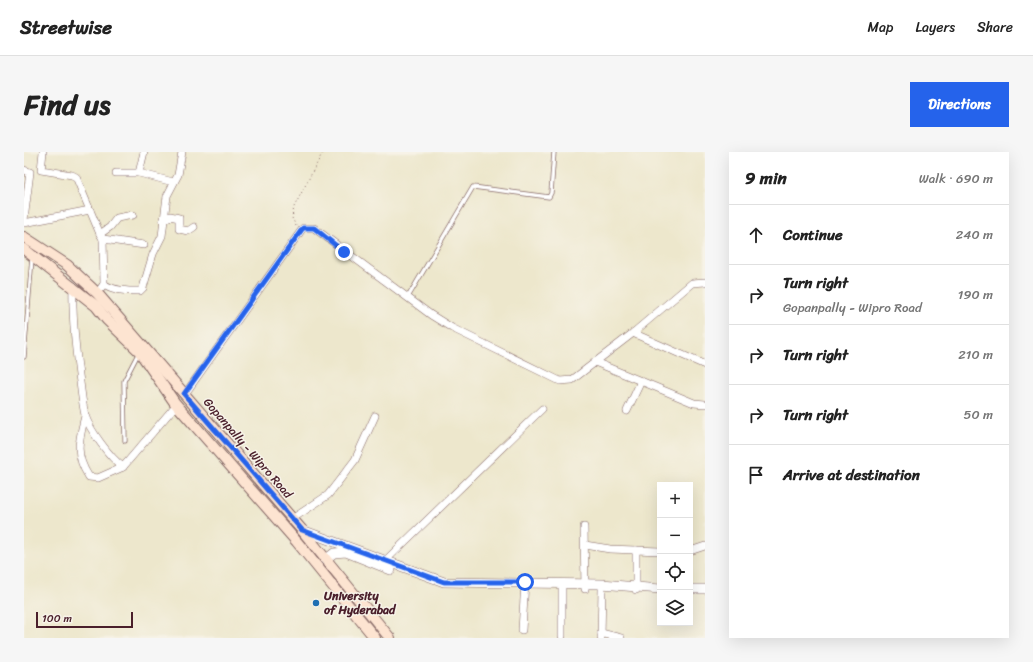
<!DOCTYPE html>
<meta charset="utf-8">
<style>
:root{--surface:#fff;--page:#f6f6f6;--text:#222;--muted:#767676;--line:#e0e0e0;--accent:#2563eb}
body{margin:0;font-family:Sriracha,sans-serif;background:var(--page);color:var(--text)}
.controls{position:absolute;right:12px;bottom:12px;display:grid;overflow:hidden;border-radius:0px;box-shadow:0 4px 16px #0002}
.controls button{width:36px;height:36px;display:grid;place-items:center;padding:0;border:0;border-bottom:1px solid var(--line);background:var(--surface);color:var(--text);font:20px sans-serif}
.scale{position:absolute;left:12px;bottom:10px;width:97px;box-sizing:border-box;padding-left:4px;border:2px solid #4a1f2b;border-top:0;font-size:11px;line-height:14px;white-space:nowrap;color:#4a1f2b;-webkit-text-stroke:3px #f7f3e8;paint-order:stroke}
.stop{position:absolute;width:12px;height:12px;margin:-9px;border:3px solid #2563eb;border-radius:50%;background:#fff}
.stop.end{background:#2563eb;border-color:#fff;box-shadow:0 1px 4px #0008}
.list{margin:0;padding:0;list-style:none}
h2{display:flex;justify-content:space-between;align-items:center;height:52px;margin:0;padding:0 16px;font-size:17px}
h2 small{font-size:13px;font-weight:400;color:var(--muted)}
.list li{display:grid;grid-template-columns:26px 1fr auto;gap:12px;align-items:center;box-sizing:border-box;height:60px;padding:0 16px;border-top:1px solid var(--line)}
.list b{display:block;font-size:15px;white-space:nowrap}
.list p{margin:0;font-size:13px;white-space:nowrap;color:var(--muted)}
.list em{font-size:13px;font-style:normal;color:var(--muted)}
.icon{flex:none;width:22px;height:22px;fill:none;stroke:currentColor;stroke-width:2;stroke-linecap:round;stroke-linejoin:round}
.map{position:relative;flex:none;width:681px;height:486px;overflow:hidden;border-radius:0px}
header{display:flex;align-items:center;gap:24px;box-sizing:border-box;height:56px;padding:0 20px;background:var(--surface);border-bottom:1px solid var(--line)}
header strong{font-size:19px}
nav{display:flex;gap:22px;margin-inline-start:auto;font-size:14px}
.intro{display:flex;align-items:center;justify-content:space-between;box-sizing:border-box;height:96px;padding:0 24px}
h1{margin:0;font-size:28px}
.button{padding:10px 18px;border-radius:0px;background:var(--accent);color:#fff;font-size:14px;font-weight:700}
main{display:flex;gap:24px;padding:0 24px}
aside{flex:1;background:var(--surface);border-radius:0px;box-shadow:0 4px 16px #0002}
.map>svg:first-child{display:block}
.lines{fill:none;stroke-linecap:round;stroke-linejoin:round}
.service-casing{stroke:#836563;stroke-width:5}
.minor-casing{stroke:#836563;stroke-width:8}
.tertiary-casing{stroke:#836563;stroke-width:10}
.secondary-casing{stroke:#836563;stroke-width:12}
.path{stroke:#836563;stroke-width:1;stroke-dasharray:1 3;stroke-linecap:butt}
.service{stroke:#fff;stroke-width:3.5}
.minor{stroke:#fff;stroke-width:7}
.tertiary{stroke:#fff;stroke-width:9}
.secondary{stroke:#fde4d1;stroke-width:10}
.route{stroke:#2563eb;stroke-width:5}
.poi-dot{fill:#1f6fb2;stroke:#f7f3e8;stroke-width:1.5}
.labels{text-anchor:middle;stroke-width:3;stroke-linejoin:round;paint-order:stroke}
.street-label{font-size:12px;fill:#4a1f2b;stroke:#f7f3e8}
.poi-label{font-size:12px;font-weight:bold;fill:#4a1f2b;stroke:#f7f3e8;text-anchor:start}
</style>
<header>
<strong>Streetwise</strong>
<nav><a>Map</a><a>Layers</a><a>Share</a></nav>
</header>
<div class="intro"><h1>Find us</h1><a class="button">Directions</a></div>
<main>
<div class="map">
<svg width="681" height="486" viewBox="0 0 681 486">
<rect width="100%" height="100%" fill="#f7f3e8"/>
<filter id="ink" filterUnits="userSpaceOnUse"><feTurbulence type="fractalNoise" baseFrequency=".025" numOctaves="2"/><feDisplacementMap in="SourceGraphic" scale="8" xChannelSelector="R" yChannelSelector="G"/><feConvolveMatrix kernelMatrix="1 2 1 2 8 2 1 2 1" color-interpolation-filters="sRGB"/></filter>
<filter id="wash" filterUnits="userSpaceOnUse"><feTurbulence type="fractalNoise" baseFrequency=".012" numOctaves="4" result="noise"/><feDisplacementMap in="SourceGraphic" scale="16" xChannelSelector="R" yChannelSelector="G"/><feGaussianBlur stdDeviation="0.9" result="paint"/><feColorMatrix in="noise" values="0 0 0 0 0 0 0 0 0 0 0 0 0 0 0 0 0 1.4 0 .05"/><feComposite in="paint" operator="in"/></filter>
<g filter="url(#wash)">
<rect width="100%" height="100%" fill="#ede7cc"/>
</g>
<g filter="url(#ink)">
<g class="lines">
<g class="service-casing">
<g id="service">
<path d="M384 145 449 35 525 45 527 41 530 0"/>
<path d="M0 205 8 106"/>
<path d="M101 289 100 229 115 200"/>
</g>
</g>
<g class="minor-casing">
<g id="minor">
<path d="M19 0 17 18 48 23 52 25 76 82 79 87 80 132 77 136"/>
<path d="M0 18 6 20 0 68"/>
<path d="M92 21H115L149 30"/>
<path d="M115 21 120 0"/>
<path d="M139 69 146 64 155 66V77L164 79 170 75"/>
<path d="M0 71 66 58"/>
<path d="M76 82 86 75 93 66 109 63"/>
<path d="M79 87 120 93"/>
<path d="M80 132C90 139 104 139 116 139L119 136 129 102 138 84 143 44 154 23 158 0"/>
<path d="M49 134C48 164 51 193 55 223 57 236 58 250 61 263 65 277 86 306 99 315L153 252"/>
<path d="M609 181 681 213"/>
<path d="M571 210 670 251 681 252"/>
<path d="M161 242 279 76H290L407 163 428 176 536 229 548 228 609 181 668 131 681 130"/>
<path d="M603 259 617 229"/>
<path d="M61 264C55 288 50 302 65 325L74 326 99 315"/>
<path d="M268 367 304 343 331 308 351 264"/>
<path d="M560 375 561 437"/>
<path d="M561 393 586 397 636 399"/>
<path d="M612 398V438"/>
<path d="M666 399 681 394"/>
<path d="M361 409 518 257"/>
<path d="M538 437V484"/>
<path d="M498 478 501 430"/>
<path d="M577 481 597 486"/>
<path d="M577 486 578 437"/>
</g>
</g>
<g class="tertiary-casing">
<g id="tertiary">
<path d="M278 378 420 430 578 432 636 437"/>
<path d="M301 408 310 401 322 400 367 418"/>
<path d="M666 437H681"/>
</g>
</g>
<g class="secondary-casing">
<g id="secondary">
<path d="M0 85 43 113 73 141 278 378 366 486"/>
<path d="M0 97 72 154 83 168 115 199 151 251 273 390 351 486"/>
</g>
</g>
<path class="path" d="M272 74 268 66 270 55 299 0"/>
<use href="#service" class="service"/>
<use href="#minor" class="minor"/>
<use href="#tertiary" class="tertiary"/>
<use href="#secondary" class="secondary"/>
</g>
</g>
<g class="lines" filter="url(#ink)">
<path class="route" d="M320 100 290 76H279L160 242 278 378 420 430H501"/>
</g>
<circle class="poi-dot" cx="292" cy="451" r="4"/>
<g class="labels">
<g class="street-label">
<text transform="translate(224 296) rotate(49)" y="4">Gopanpally - Wipro Road</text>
</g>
<g class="poi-label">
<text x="300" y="448">University<tspan x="300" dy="14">of Hyderabad</tspan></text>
</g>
</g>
</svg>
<div class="controls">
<button>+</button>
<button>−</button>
<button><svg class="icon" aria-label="locate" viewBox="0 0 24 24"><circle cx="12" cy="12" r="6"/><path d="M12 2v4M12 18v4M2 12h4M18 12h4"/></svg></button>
<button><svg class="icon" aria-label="layers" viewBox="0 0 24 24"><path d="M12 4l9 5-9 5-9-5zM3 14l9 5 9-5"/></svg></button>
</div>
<div class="scale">100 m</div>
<div class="stop" style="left:501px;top:430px"></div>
<div class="stop end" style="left:320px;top:100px"></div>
</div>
<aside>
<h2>9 min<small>Walk · 690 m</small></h2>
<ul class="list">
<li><svg class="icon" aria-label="ahead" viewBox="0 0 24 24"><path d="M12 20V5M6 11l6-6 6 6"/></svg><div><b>Continue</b></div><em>240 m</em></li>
<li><svg class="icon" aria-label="right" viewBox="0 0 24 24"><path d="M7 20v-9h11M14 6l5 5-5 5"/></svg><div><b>Turn right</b><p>Gopanpally - Wipro Road</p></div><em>190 m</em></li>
<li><svg class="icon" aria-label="right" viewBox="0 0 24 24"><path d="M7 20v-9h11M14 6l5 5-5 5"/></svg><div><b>Turn right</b></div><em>210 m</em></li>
<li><svg class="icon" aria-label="right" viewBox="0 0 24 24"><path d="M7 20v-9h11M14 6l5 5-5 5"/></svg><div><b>Turn right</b></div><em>50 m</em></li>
<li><svg class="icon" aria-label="arrive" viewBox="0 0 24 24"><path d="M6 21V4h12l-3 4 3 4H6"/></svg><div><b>Arrive at destination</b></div></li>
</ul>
</aside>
</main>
